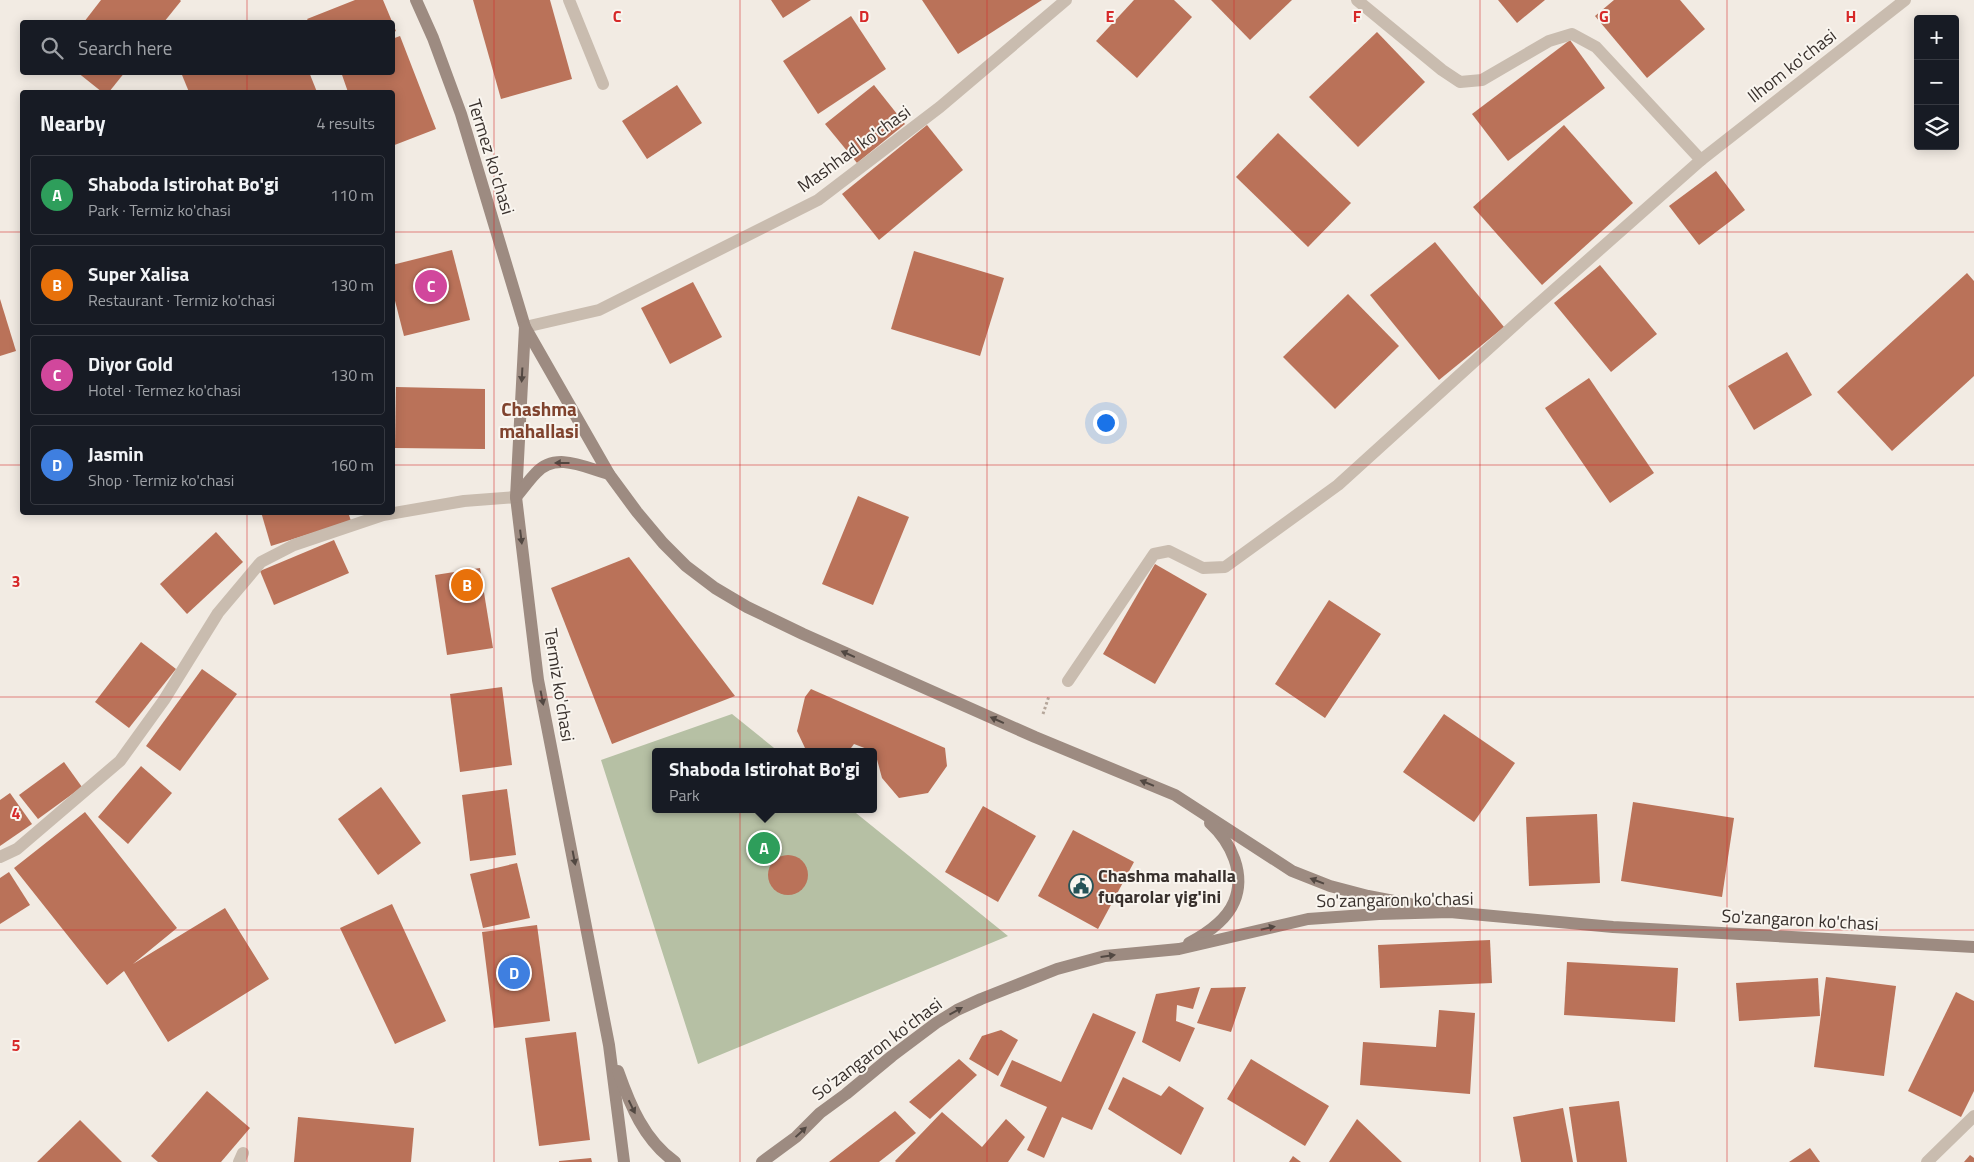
<!DOCTYPE html>
<meta charset="utf-8">
<style>
:root{--surface:#171b24;--page:#20242c;--text:#f1f3f6;--muted:#9ea1a6;--line:#363941;--accent:#96abae}
body{margin:0;font-family:"Titillium Web",sans-serif;background:var(--page);color:var(--text)}
.controls{position:absolute;right:15px;top:15px;display:grid;overflow:hidden;border-radius:5px;box-shadow:0 2px 12px #0003}
.controls button{width:45px;height:45px;display:grid;place-items:center;padding:0;border:0;border-bottom:1px solid var(--line);background:var(--surface);color:var(--text);font:25px sans-serif}
.you{position:absolute;left:1105px;top:422px;width:18px;height:18px;margin:-12px;border:4px solid #fff;border-radius:50%;background:#1a73e8;box-shadow:0 0 0 8px #1a73e833}
.badge{display:grid;place-items:center;width:32px;height:32px;border-radius:50%;background:var(--accent);color:#fff;font-size:16px;font-weight:700}
.pin{position:absolute;translate:-50% -50%;border:2px solid #fff;box-shadow:0 1px 5px #0006}
.popup{position:absolute;left:652px;top:748px;width:225px;height:65px;box-sizing:border-box;display:grid;place-content:center;border-radius:5px;background:var(--surface);filter:drop-shadow(0 1px 4px #0005);font-size:16px;white-space:nowrap;color:var(--muted)}
.popup b{font-size:19px;color:var(--text)}
.popup::after{content:'';position:absolute;left:50%;top:100%;margin-left:-10px;border:10px solid transparent;border-top-color:var(--surface)}
.list{margin:0;padding:0;list-style:none}
h2{display:flex;justify-content:space-between;align-items:center;height:65px;margin:0;padding:0 20px;font-size:21px}
h2 small{font-size:16px;font-weight:400;color:var(--muted)}
.list li{display:grid;grid-template-columns:32px 1fr auto;gap:15px;align-items:center;box-sizing:border-box;height:80px;margin:0 10px 10px;padding:0 10px;border:1px solid var(--line);border-radius:5px}
.list b{display:block;font-size:19px;white-space:nowrap}
.list p{margin:0;font-size:16px;white-space:nowrap;color:var(--muted)}
.list em{font-size:16px;font-style:normal;color:var(--muted)}
.icon{flex:none;width:28px;height:28px;fill:none;stroke:currentColor;stroke-width:2;stroke-linecap:round;stroke-linejoin:round}
.map{position:relative;flex:none;width:1974px;height:1162px;overflow:hidden}
.search{position:absolute;background:var(--surface);box-shadow:0 2px 12px #0003;left:20px;top:20px;width:375px;height:55px;display:flex;align-items:center;gap:12px;box-sizing:border-box;padding:0 18px;border-radius:5px;color:var(--muted);font-size:19px}
.panel{position:absolute;background:var(--surface);box-shadow:0 2px 12px #0003;left:20px;top:90px;width:375px;height:425px;border-radius:5px}
.map>svg:first-child{display:block}
.green{fill:#b6c0a4}
.building{fill:#ba7259}
.lines{fill:none;stroke-linecap:round;stroke-linejoin:round}
.path{stroke:#b5a69a;stroke-width:3;stroke-dasharray:2.5 2.5;stroke-linecap:butt}
.service{stroke:#c9bcaf;stroke-width:12}
.minor{stroke:#c9bcaf;stroke-width:12}
.secondary{stroke:#9d8b81;stroke-width:12}
.oneway{fill:#524842}
.grid{fill:none;stroke:#d62828;stroke-width:1;stroke-opacity:0.55}
.labels{text-anchor:middle;stroke-width:4;stroke-linejoin:round;paint-order:stroke}
.street-label{font-size:18px;fill:#39312d;stroke:#f9f5ef}
.poi-label{font-size:18px;font-weight:bold;fill:#39312d;stroke:#f9f5ef;text-anchor:start}
.neighbourhood-label{font-size:19px;font-weight:bold;fill:#80432e;stroke:#f9f5ef}
.grid-label{font-size:16px;text-anchor:middle;font-weight:bold;fill:#d62828;stroke:#f9f5ef;stroke-width:4;stroke-linejoin:round;paint-order:stroke}
</style>
<div class="map">
<svg width="1974" height="1162" viewBox="0 0 1974 1162">
<rect width="100%" height="100%" fill="#f2ebe3"/>
<path class="green" d="M732 714 779 752H655V809H851L1008 936 698 1064 601 760Z"/>
<g class="building">
<path d="M101 0H180L181 1 164 22H84Z"/>
<path d="M355 0H383L396 31 392 33V22H309L307 19Z"/>
<path d="M473 0H550L572 79 501 99Z"/>
<path d="M771 0H811L783 18Z"/>
<path d="M922 0H1042L958 54Z"/>
<path d="M1134 0H1174L1192 17 1137 78 1096 41Z"/>
<path d="M1211 0H1292L1250 40Z"/>
<path d="M1498 0H1545L1517 23Z"/>
<path d="M1614 0H1680L1705 29 1647 78 1595 16Z"/>
<path d="M851 16 886 69 818 114 783 61Z"/>
<path d="M1377 32 1425 82 1358 147 1309 97Z"/>
<path d="M400 36 436 129 392 146V92H348L341 72H392V39Z"/>
<path d="M1570 40 1605 88 1508 161 1472 114Z"/>
<path d="M77 72H125L109 92H102Z"/>
<path d="M188 72H309L317 92H189L182 75Z"/>
<path d="M677 85 702 123 647 159 622 121Z"/>
<path d="M874 85 905 124 857 163 825 124Z"/>
<path d="M927 125 963 170 879 240 842 194Z"/>
<path d="M1564 125 1633 203 1542 285 1473 207Z"/>
<path d="M1278 133 1351 203 1308 247 1236 177Z"/>
<path d="M1716 171 1745 210 1699 245 1669 206Z"/>
<path d="M1435 242 1504 327 1439 380 1370 295Z"/>
<path d="M452 250 470 320 404 336 392 289V265Z"/>
<path d="M914 251 1004 278 980 356 891 329Z"/>
<path d="M1600 265 1657 334 1611 372 1554 303Z"/>
<path d="M1967 273 1974 281V376L1892 451 1837 392Z"/>
<path d="M693 282 722 337 670 364 641 308Z"/>
<path d="M1348 294 1399 346 1335 409 1283 357Z"/>
<path d="M0 299 16 351 0 356Z"/>
<path d="M1787 352 1812 395 1754 430 1728 386Z"/>
<path d="M1589 378 1654 473 1610 503 1545 408Z"/>
<path d="M396 387 485 389V449L395 448Z"/>
<path d="M858 496 909 517 873 605 822 584Z"/>
<path d="M261 512H348L351 521 271 546Z"/>
<path d="M216 532 243 562 187 614 160 584Z"/>
<path d="M334 540 349 573 274 605 260 571Z"/>
<path d="M629 557 735 696 612 744 551 588Z"/>
<path d="M1155 564 1207 594 1155 684 1103 654Z"/>
<path d="M480 568 493 648 447 655 435 575Z"/>
<path d="M1329 600 1381 634 1325 718 1275 684Z"/>
<path d="M141 642 176 669 129 728 95 702Z"/>
<path d="M202 669 237 694 180 771 146 746Z"/>
<path d="M502 687 512 765 460 772 450 694Z"/>
<path d="M811 689 945 748 947 766 928 793 899 798 882 778 875 752 854 744 848 752H812L805 748 797 731 805 697Z"/>
<path d="M1444 714 1515 763 1474 822 1403 772Z"/>
<path d="M64 762 82 787 38 819 19 795Z"/>
<path d="M141 766 172 793 128 844 98 817Z"/>
<path d="M381 787 421 843 378 875 338 819Z"/>
<path d="M507 789 516 855 470 861 462 795Z"/>
<path d="M10 793 32 824 0 846V800Z"/>
<path d="M1633 802 1734 818 1722 897 1621 881Z"/>
<path d="M983 806 1036 836 998 902 945 872Z"/>
<path d="M85 812 177 928 133 964 225 908 269 979 168 1042 124 971 107 985 14 868Z"/>
<path d="M1597 814 1600 883 1529 886 1526 817Z"/>
<path d="M1073 830 1134 862 1098 929 1038 896Z"/>
<circle cx="788" cy="875" r="20"/>
<path d="M517 863 530 918 483 928 470 874Z"/>
<path d="M9 872 30 905 0 924V878Z"/>
<path d="M392 904 446 1021 395 1044 340 928Z"/>
<path d="M537 925 550 1021 494 1028 482 932Z"/>
<path d="M1490 940 1492 983 1380 988 1378 945Z"/>
<path d="M1567 962 1678 968 1675 1022 1564 1015Z"/>
<path d="M1826 977 1896 986 1884 1076 1814 1067Z"/>
<path d="M1818 978 1820 1016 1739 1021 1736 983Z"/>
<path d="M1200 987 1193 1009 1177 1005 1176 1021 1195 1028 1180 1062 1142 1042 1156 994Z"/>
<path d="M1246 987 1231 1032 1197 1023 1211 988Z"/>
<path d="M1956 992 1974 1001V1091L1961 1117 1908 1091Z"/>
<path d="M1439 1010 1475 1013 1470 1094 1360 1085 1363 1042 1436 1047Z"/>
<path d="M1093 1013 1136 1032 1092 1130 1062 1117 1044 1158 1027 1150 1047 1107 1000 1086 1012 1060 1061 1082Z"/>
<path d="M1001 1030 1018 1040 998 1076 969 1059 982 1036Z"/>
<path d="M576 1032 590 1140 539 1146 525 1038Z"/>
<path d="M959 1059 977 1075 930 1119 909 1102Z"/>
<path d="M1251 1059 1329 1106 1305 1146 1227 1099Z"/>
<path d="M1123 1077 1161 1096 1169 1086 1204 1108 1181 1155 1108 1109Z"/>
<path d="M207 1091 250 1128 221 1162H158L151 1156Z"/>
<path d="M1619 1101 1627 1162H1577L1569 1107Z"/>
<path d="M1563 1108 1573 1162H1521L1513 1117Z"/>
<path d="M895 1111 916 1133 879 1162H829Z"/>
<path d="M942 1112 982 1147 1006 1119 1025 1137 1008 1162H896L895 1161Z"/>
<path d="M298 1117 414 1128 411 1162H294Z"/>
<path d="M1357 1119 1402 1162H1329Z"/>
<path d="M80 1120 122 1162H37Z"/>
<path d="M1810 1148 1820 1162H1789Z"/>
<path d="M1970 1155 1974 1158V1162H1964Z"/>
<path d="M1293 1156 1301 1162H1289Z"/>
<path d="M591 1158 592 1162H559V1161Z"/>
</g>
<g class="lines">
<path class="path" d="M1043 714 1049 696"/>
<path class="service" d="M569 0 603 84"/>
<g class="minor">
<path d="M1357 0 1442 70 1460 82 1482 80 1549 41 1572 34 1596 47 1701 160"/>
<path d="M525 327 599 310 818 200 940 107 1066 0"/>
<path d="M1068 681 1154 554 1169 551 1203 568 1225 567 1338 485 1519 321 1701 160 1905 0"/>
<path d="M0 857 17 849 120 761 164 700 218 613 261 562 294 545 383 515 464 501 516 497"/>
<path d="M239 1162 243 1153"/>
<path d="M1927 1162 1974 1116"/>
</g>
<g class="secondary">
<path d="M416 0 433 38 461 114 525 327 609 474 637 512 663 543 686 566 715 588 747 607 803 634 1035 737 1175 795 1292 871 1330 886 1368 896 1450 912"/>
<path d="M525 327 516 497 538 680 609 1045 624 1162"/>
<path d="M516 497C523 489 529 480 536 473 556 451 586 468 609 474"/>
<path d="M1189 943C1206 934 1226 921 1234 902 1246 874 1231 842 1210 823"/>
<path d="M618 1071C630 1105 644 1140 675 1162"/>
<path d="M762 1162 796 1137 820 1113 846 1094 892 1056 936 1023 957 1010 981 999 1057 969 1105 956 1179 949 1308 919 1379 914 1450 912 1613 927 1974 947"/>
</g>
</g>
<defs><path id="oneway-solid" d="M-6-.8H1V-3.2L6.5 0L1 3.2V.8H-6Z" transform="scale(1.25)"/></defs>
<g class="oneway">
<use href="#oneway-solid" transform="translate(522 375) rotate(93)"/>
<use href="#oneway-solid" transform="translate(562 463) rotate(180)"/>
<use href="#oneway-solid" transform="translate(521 537) rotate(83)"/>
<use href="#oneway-solid" transform="translate(848 654) rotate(-156)"/>
<use href="#oneway-solid" transform="translate(542 698) rotate(79)"/>
<use href="#oneway-solid" transform="translate(997 720) rotate(-156)"/>
<use href="#oneway-solid" transform="translate(1147 783) rotate(-158)"/>
<use href="#oneway-solid" transform="translate(574 858) rotate(79)"/>
<use href="#oneway-solid" transform="translate(1317 881) rotate(-159)"/>
<use href="#oneway-solid" transform="translate(1268 928) rotate(-13)"/>
<use href="#oneway-solid" transform="translate(1108 956) rotate(-8)"/>
<use href="#oneway-solid" transform="translate(956 1011) rotate(-29)"/>
<use href="#oneway-solid" transform="translate(632 1107) rotate(64)"/>
<use href="#oneway-solid" transform="translate(801 1132) rotate(-43)"/>
</g>
<path class="grid" d="M247 0V22M494 0V1162M740 0V1162M987 0V1162M1234 0V1162M1480 0V1162M1727 0V1162M247 72V92M0 232H22M392 232H1974M0 465H22M392 465H1974M247 512V1162M0 697H1974M0 930H1974"/>
<defs>
<g id="civic-ring" transform="scale(1.25)"><circle r="9.5" fill="#f9f5ef" stroke="#265357" stroke-width="1.5"/><path d="M-.6-6.5H3V-4.5H.6V-3L4-1V1h2V6H-6V1h2V-1L-.6-3ZM-1.2 2.5V6h2.4V2.5Z" fill="#265357"/></g>
</defs>
<g fill-rule="evenodd">
<use href="#civic-ring" x="1081" y="886"/>
</g>
<g class="labels">
<g class="street-label">
<text transform="translate(1792 66) rotate(-38)" y="6">Ilhom ko'chasi</text>
<text transform="translate(854 149) rotate(-36)" y="6">Mashhad ko'chasi</text>
<text transform="translate(491 157) rotate(73)" y="6">Termez ko'chasi</text>
<text transform="translate(559 685) rotate(81)" y="6">Termiz ko'chasi</text>
<text transform="translate(1395 900) rotate(-1)" y="6">So'zangaron ko'chasi</text>
<text transform="translate(1800 920) rotate(3)" y="6">So'zangaron ko'chasi</text>
<text transform="translate(877 1049) rotate(-37)" y="6">So'zangaron ko'chasi</text>
</g>
<g class="poi-label">
<text x="1098" y="882">Chashma mahalla<tspan x="1098" dy="21">fuqarolar yig'ini</tspan></text>
</g>
<g class="neighbourhood-label">
<text x="539" y="416">Chashma<tspan x="539" dy="22">mahallasi</tspan></text>
</g>
</g>
<g class="grid-label">
<text x="617" y="22">C</text>
<text x="864" y="22">D</text>
<text x="1110" y="22">E</text>
<text x="1357" y="22">F</text>
<text x="1604" y="22">G</text>
<text x="1851" y="22">H</text>
<text x="16" y="587">3</text>
<text x="16" y="819">4</text>
<text x="16" y="1051">5</text>
</g>
</svg>
<div class="controls">
<button>+</button>
<button>−</button>
<button><svg class="icon" aria-label="layers" viewBox="0 0 24 24"><path d="M12 4l9 5-9 5-9-5zM3 14l9 5 9-5"/></svg></button>
</div>
<div class="you"></div>
<div class="pin badge" style="left:764px;top:848px;background:#2e9e5b">A</div>
<div class="popup"><b>Shaboda Istirohat Bo'gi</b>Park</div>
<div class="pin badge" style="left:467px;top:585px;background:#e8710a">B</div>
<div class="pin badge" style="left:431px;top:286px;background:#d1479c">C</div>
<div class="pin badge" style="left:514px;top:973px;background:#3f7fe0">D</div>
<div class="search"><svg class="icon" aria-label="search" viewBox="0 0 24 24"><circle cx="10" cy="10" r="6"/><path d="M15 15l6 6"/></svg>Search here</div>
<section class="panel">
<h2>Nearby<small>4 results</small></h2>
<ul class="list">
<li><span class="badge" style="background:#2e9e5b">A</span><div><b>Shaboda Istirohat Bo'gi</b><p>Park · Termiz ko'chasi</p></div><em>110 m</em></li>
<li><span class="badge" style="background:#e8710a">B</span><div><b>Super Xalisa</b><p>Restaurant · Termiz ko'chasi</p></div><em>130 m</em></li>
<li><span class="badge" style="background:#d1479c">C</span><div><b>Diyor Gold</b><p>Hotel · Termez ko'chasi</p></div><em>130 m</em></li>
<li><span class="badge" style="background:#3f7fe0">D</span><div><b>Jasmin</b><p>Shop · Termiz ko'chasi</p></div><em>160 m</em></li>
</ul>
</section>
</div>
